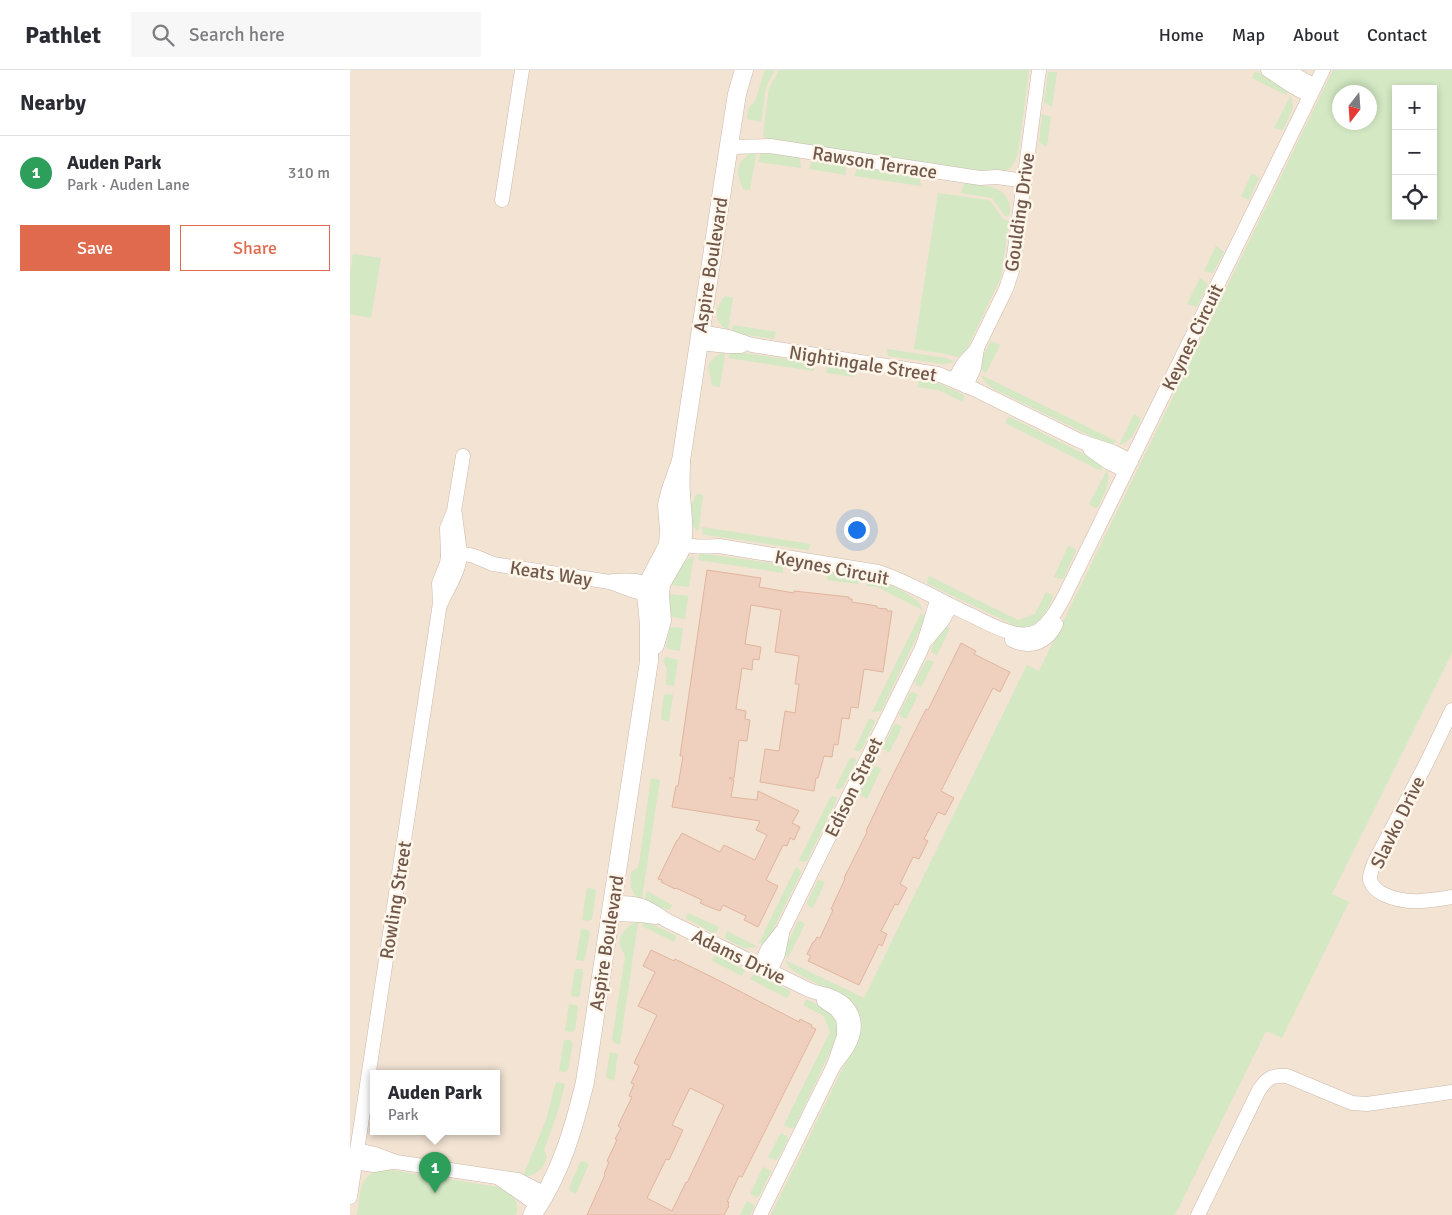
<!DOCTYPE html>
<meta charset="utf-8">
<style>
:root{--surface:#fff;--page:#f7f7f7;--text:#2b2b33;--muted:#7c7c81;--line:#e1e1e2;--accent:#e06a4e}
body{margin:0;font-family:Signika,sans-serif;background:var(--page);color:var(--text)}
.controls{position:absolute;right:15px;top:15px;display:grid;overflow:hidden;border-radius:0px;box-shadow:0 2px 8px #0003}
.controls button{width:45px;height:45px;display:grid;place-items:center;padding:0;border:0;border-bottom:1px solid var(--line);background:var(--surface);color:var(--text);font:25px sans-serif}
.compass{position:absolute;left:982px;top:15px;width:45px;height:45px;border-radius:50%;background:var(--surface);box-shadow:0 2px 8px #0003;rotate:197deg}
.you{position:absolute;left:506px;top:459px;width:18px;height:18px;margin:-12px;border:4px solid #fff;border-radius:50%;background:#1a73e8;box-shadow:0 0 0 8px #1a73e833}
.badge{display:grid;place-items:center;width:32px;height:32px;border-radius:50%;background:var(--accent);color:#fff;font-size:16px;font-weight:700}
.pin{position:absolute;translate:-50% -41px;filter:drop-shadow(0 1px 2px #0008)}
.pin::after{content:'';position:absolute;top:26px;width:18px;height:15px;background:inherit;clip-path:polygon(0 0,100% 0,50% 100%)}
.popup{position:absolute;left:20px;top:1000px;width:130px;height:65px;box-sizing:border-box;display:grid;place-content:center;border-radius:0px;background:var(--surface);filter:drop-shadow(0 1px 4px #0005);font-size:16px;white-space:nowrap;color:var(--muted)}
.popup b{font-size:19px;color:var(--text)}
.popup::after{content:'';position:absolute;left:50%;top:100%;margin-left:-10px;border:10px solid transparent;border-top-color:var(--surface)}
.list{margin:0;padding:0;list-style:none}
h2{display:flex;justify-content:space-between;align-items:center;height:65px;margin:0;padding:0 20px;font-size:21px}
h2 small{font-size:16px;font-weight:400;color:var(--muted)}
.list li{display:grid;grid-template-columns:32px 1fr auto;gap:15px;align-items:center;box-sizing:border-box;height:75px;padding:0 20px;border-top:1px solid var(--line)}
.list b{display:block;font-size:19px;white-space:nowrap}
.list p{margin:0;font-size:16px;white-space:nowrap;color:var(--muted)}
.list em{font-size:16px;font-style:normal;color:var(--muted)}
.actions{display:flex;gap:10px;padding:15px 20px}
.actions a{flex:1;padding:11px 0;border:1px solid var(--accent);border-radius:0px;text-align:center;font-size:18px;color:var(--accent)}
.actions .main{background:var(--accent);color:#fff}
.icon{flex:none;width:28px;height:28px;fill:none;stroke:currentColor;stroke-width:2;stroke-linecap:round;stroke-linejoin:round}
.map{position:relative;flex:none;width:1102px;height:1145px;overflow:hidden}
header{display:flex;align-items:center;gap:30px;box-sizing:border-box;height:70px;padding:0 25px;background:var(--surface);border-bottom:1px solid var(--line)}
header strong{font-size:24px}
nav{display:flex;gap:28px;margin-inline-start:auto;font-size:18px}
.search{width:350px;height:45px;background:var(--page);display:flex;align-items:center;gap:12px;box-sizing:border-box;padding:0 18px;border-radius:0px;color:var(--muted);font-size:19px}
main{display:flex}
aside{flex:1;background:var(--surface)}
.map>svg:first-child{display:block}
.residential{fill:#f2e3d3;fill-rule:evenodd}
.green{fill:#d3e8c3;fill-rule:evenodd}
.building{fill:#efcfbd;stroke:#e1b59e;fill-rule:evenodd}
.lines{fill:none;stroke-linecap:round;stroke-linejoin:round}
.minor-casing{stroke:#ccb9ab;stroke-width:15}
.tertiary-casing{stroke:#ccb9ab;stroke-width:19}
.minor{stroke:#fff;stroke-width:14}
.tertiary{stroke:#fff;stroke-width:18}
.labels{text-anchor:middle;stroke-width:5;stroke-linejoin:round;paint-order:stroke}
.street-label{font-size:19px;fill:#72584b;stroke:#fef6ea}
</style>
<header>
<strong>Pathlet</strong>
<div class="search"><svg class="icon" aria-label="search" viewBox="0 0 24 24"><circle cx="10" cy="10" r="6"/><path d="M15 15l6 6"/></svg>Search here</div>
<nav><a>Home</a><a>Map</a><a>About</a><a>Contact</a></nav>
</header>
<main>
<aside>
<h2>Nearby<small></small></h2>
<ul class="list">
<li><span class="badge" style="background:#2e9e5b">1</span><div><b>Auden Park</b><p>Park · Auden Lane</p></div><em>310 m</em></li>
</ul>
<div class="actions"><a class="main">Save</a><a>Share</a></div>
</aside>
<div class="map">
<svg width="1102" height="1145" viewBox="0 0 1102 1145">
<rect width="100%" height="100%" fill="#fbf1e4"/>
<path class="residential" d="M0 0H1102V1145H0ZM1046 19H1083V146H1046ZM989 22H1019V52H989ZM24 1004H146V1062H24Z"/>
<g class="green">
<path d="M415 0H425L416 17 411 52 397 49 398 38 403 34 405 31Z"/>
<path d="M429 0H679L668 83C663 99 658 102 642 103L415 68 413 65 419 18Z"/>
<path d="M983 0H1102V583L982 824 999 832 932 968 916 961 825 1145H421L507 969C518 940 502 931 478 919 468 914 457 909 447 903L439 897 435 890 514 928 677 595 689 601ZM1046 19H1083V146H1046ZM989 22H1019V52H989Z"/>
<path d="M905 1 928 13 937 19 936 25 902 8Z"/>
<path d="M698 2H707L702 37 694 32Z"/>
<path d="M941 25 943 38 933 60 924 58Z"/>
<path d="M692 44 701 47 697 77 689 72Z"/>
<path d="M411 82 450 88 451 98 408 92Z"/>
<path d="M401 83H404L406 85 400 120 393 119C387 103 383 95 401 83Z"/>
<path d="M462 90 496 95V105L459 99Z"/>
<path d="M508 97 570 106 571 116 504 106Z"/>
<path d="M902 103 909 108 899 130 891 126Z"/>
<path d="M614 113C637 116 662 115 660 145L655 146 642 128 611 123Z"/>
<path d="M588 123 638 130 641 132 653 149 659 151 651 207 615 283 611 288 596 284 564 279Z"/>
<path d="M866 176 874 182 863 203 854 201Z"/>
<path d="M3 184 31 188 21 248 0 244V205Z"/>
<path d="M850 208 858 214 847 237 837 234Z"/>
<path d="M375 226 383 228 378 260C363 252 364 238 375 226Z"/>
<path d="M383 255 426 262 424 269 384 263 382 260Z"/>
<path d="M641 271 650 275 636 303 630 298 632 288Z"/>
<path d="M537 279 596 288 605 292 593 294 538 286Z"/>
<path d="M381 281 463 293 464 301 378 288Z"/>
<path d="M374 282 375 284 370 317 363 316 361 314C362 308 360 307 359 301 356 292 366 285 374 282Z"/>
<path d="M478 296 504 300 505 307 476 303Z"/>
<path d="M631 305 766 371 762 375 751 371 642 318 634 311Z"/>
<path d="M570 310 588 313 614 325 613 332 588 320 567 317Z"/>
<path d="M784 344 791 349C786 360 782 372 769 375Z"/>
<path d="M660 347 740 387 752 394 751 401 655 353 657 349Z"/>
<path d="M757 400C761 414 754 424 748 437L745 438 739 434Z"/>
<path d="M348 424 353 425 349 459 347 461 341 453 339 435 344 431 345 426Z"/>
<path d="M352 457 461 474 458 480 357 465 353 464Z"/>
<path d="M718 476 725 479 726 481 713 509H710L704 507Z"/>
<path d="M350 483 432 495 433 498V503L348 490Z"/>
<path d="M344 485 339 517 323 515 321 513 334 492Z"/>
<path d="M479 503 507 508 509 509 508 514 477 510 478 504Z"/>
<path d="M579 506 668 550 685 544 696 522 702 525 703 528C695 544 688 559 668 557L578 514 577 511Z"/>
<path d="M520 509C536 512 568 525 573 540L527 517 517 516 518 511Z"/>
<path d="M320 524 338 526 335 549 322 547 320 545 318 525Z"/>
<path d="M571 543 575 547 571 557 531 641 522 642Z"/>
<path d="M324 557 333 558 330 581 318 579 316 577 320 558Z"/>
<path d="M595 557 600 558 587 585 582 583 581 579 589 564Z"/>
<path d="M316 587 328 590 324 616 317 615 316 612 317 599 313 590Z"/>
<path d="M579 590 584 592 571 617 566 615 565 611 576 591Z"/>
<path d="M563 622 568 625 556 649 551 647 549 644 560 623Z"/>
<path d="M316 624 323 625 319 652 312 650 311 647 314 625Z"/>
<path d="M519 649 524 650 525 652 512 679 509 681 504 680Z"/>
<path d="M547 654 552 657 539 683 535 680 533 677 544 655Z"/>
<path d="M500 688H505L506 691 493 717 490 719 485 718Z"/>
<path d="M526 696 531 699 517 729 512 726 510 723 524 697Z"/>
<path d="M301 708 310 710 292 828 290 830C281 823 279 813 281 802L288 797 289 794Z"/>
<path d="M481 726 486 727 487 729 457 791 454 792 449 790Z"/>
<path d="M446 797 450 800 451 803 420 866 414 874 409 873Z"/>
<path d="M468 810 475 812 463 838 458 836 457 833Z"/>
<path d="M237 818 244 819 246 821 242 849 238 851 232 850Z"/>
<path d="M297 821 322 835 320 839 318 840 297 832 295 829Z"/>
<path d="M338 843 369 857 367 862 363 863 337 849 336 847Z"/>
<path d="M294 851 325 865 326 867 324 872 292 856Z"/>
<path d="M450 851 455 854 438 888 434 883 437 874 448 852Z"/>
<path d="M288 852V853L270 975 263 972 262 969 275 887C274 882 271 879 270 875 268 864 279 854 288 852Z"/>
<path d="M231 858 237 860 240 862 235 889 233 891 226 890Z"/>
<path d="M377 861 408 877 394 878 376 869 375 866Z"/>
<path d="M366 885 393 899 394 901 392 906 362 891 364 886Z"/>
<path d="M225 899H232L233 902 230 925 228 927 221 926Z"/>
<path d="M404 904 439 920 440 923 437 928 400 909Z"/>
<path d="M456 930H458C476 939 490 943 487 967L444 1058H440L434 1055 480 962 474 946 453 935Z"/>
<path d="M219 934 226 935 228 938 225 960 222 962 215 961Z"/>
<path d="M214 970H220L223 973 218 999 216 1002 209 1001Z"/>
<path d="M260 982 268 984 264 1011 257 1008 256 1006Z"/>
<path d="M206 1012 215 1014 209 1038 194 1080 197 1087C193 1098 186 1107 173 1106L196 1050Z"/>
<path d="M431 1063 437 1066 438 1069 428 1089 425 1090 418 1087Z"/>
<path d="M233 1091 239 1094 226 1124 220 1121 219 1118 230 1092Z"/>
<path d="M413 1097 421 1101 410 1125 407 1127 400 1124Z"/>
<path d="M28 1100H41L154 1118C164 1126 169 1132 166 1145H7C10 1127 8 1107 28 1100Z"/>
<path d="M397 1131 405 1136 400 1145H390Z"/>
</g>
<g class="building">
<path d="M357 500 411 508 409 517 444 523V521L499 527V529H502V532L527 536V538L537 539V541H542L533 602 514 599 508 638 501 637 499 649 492 648 488 675 484 674 482 687 474 686 468 708H466L464 721 410 712 415 679 429 681 435 641 445 643 449 614H445L449 586 425 582 431 540 401 535 395 574 411 577 409 590 403 589 402 600 392 598 386 639 396 641 395 649 400 650 397 671 389 670 384 708H379L384 710 381 727 407 730 408 721 449 741 442 753 450 757 444 770 440 768 437 776 433 775 416 810 428 816 408 857 394 850 396 846 373 835 370 841 362 838 350 833 352 830 326 818 325 819 311 812 312 810 308 809 327 770H328L332 763 370 782 374 775 405 790 417 765 406 760 410 751 322 737 326 716H328L333 686H330Z"/>
<path d="M611 573 626 581 624 584 660 602 650 622 643 618 607 689 591 721 604 728 595 745 588 742 574 769 578 771 569 789 563 787 550 814 557 818 548 835 545 834 531 861 537 864 532 876 529 874 509 915 458 891 461 886 457 884 463 872H464L467 867 470 868 483 840 481 839 495 809 494 808 517 762 516 761 537 717 576 639 578 640Z"/>
<path d="M301 880 324 891 325 889 366 909 449 952 450 949 462 955 461 957 466 959 392 1107 389 1106 377 1132H379L378 1135 379 1136 374 1145H237L255 1105 254 1104 259 1092 257 1091 267 1070 265 1069 271 1058 268 1056 282 1027 279 1026 284 1014 281 1013 289 996 284 993 307 945 288 936 305 902 293 896ZM340 1018 374 1035 337 1113 336 1112 322 1141 297 1128 316 1089 319 1090 333 1060 322 1055Z"/>
</g>
<g class="lines">
<g class="minor-casing">
<g id="minor">
<path d="M918 0 942 16 960 26"/>
<path d="M928 0 947 6 965 16"/>
<path d="M379 77 420 76 630 108 647 107 675 111"/>
<path d="M152 130 172 0"/>
<path d="M350 262 379 267 402 275 588 304 624 319 730 371 763 382 781 391"/>
<path d="M349 273 378 276H391"/>
<path d="M604 310 614 293 627 279"/>
<path d="M616 316 624 298 627 278 656 219 662 201 689 0"/>
<path d="M740 379 758 392 776 401"/>
<path d="M322 470C338 478 352 477 369 476L528 502C559 512 594 533 625 547 639 554 663 567 679 564 695 562 707 540 714 527L973 0"/>
<path d="M98 486 110 483 124 486 143 494 260 512 281 520 296 524 304 521"/>
<path d="M263 511C280 510 291 510 308 517"/>
<path d="M91 533C96 521 107 505 109 492 111 477 106 459 105 444"/>
<path d="M577 569 592 551 601 536"/>
<path d="M662 570C681 579 698 572 706 554"/>
<path d="M1102 640 1076 694 1025 791C1023 797 1019 804 1020 810 1022 816 1027 821 1033 824 1056 835 1078 831 1102 827"/>
<path d="M263 833C277 833 290 833 302 841 308 844 313 849 320 852L457 919C465 923 472 923 480 926 503 935 510 954 498 976 494 983 489 989 484 995"/>
<path d="M261 844 291 845 306 847"/>
<path d="M410 896 418 879 433 860 570 582C578 565 581 546 588 529"/>
<path d="M420 901 428 884 432 864"/>
<path d="M7 1080 25 1084 46 1092 168 1110 195 1124"/>
<path d="M5 1092 24 1095 42 1092"/>
<path d="M149 1108 189 1136"/>
<path d="M0 1127 90 533 89 513 97 493 98 486 97 458 104 441 113 386"/>
<path d="M410 1145 484 995 494 966V957L493 948 486 939 474 931"/>
<path d="M848 1145 909 1020C917 1008 922 1005 937 1006L1002 1033 1017 1034 1102 1022"/>
</g>
</g>
<g class="tertiary-casing">
<g id="tertiary">
<path d="M305 575 312 551 310 525 311 514 330 481C336 463 332 443 331 424 330 413 331 402 331 391L374 107 387 24 394 0"/>
<path d="M182 1145C210 1106 224 1058 235 1012L299 591V554L296 524 298 513 318 475 319 460 317 435 321 419 331 391"/>
</g>
</g>
<use href="#minor" class="minor"/>
<use href="#tertiary" class="tertiary"/>
</g>
<g class="labels">
<g class="street-label">
<text transform="translate(525 92) rotate(9)" y="7">Rawson Terrace</text>
<text transform="translate(669 142) rotate(-82)" y="7">Goulding Drive</text>
<text transform="translate(360 195) rotate(-81)" y="7">Aspire Boulevard</text>
<text transform="translate(842 267) rotate(-64)" y="7">Keynes Circuit</text>
<text transform="translate(513 293) rotate(9)" y="7">Nightingale Street</text>
<text transform="translate(482 497) rotate(11)" y="7">Keynes Circuit</text>
<text transform="translate(201 503) rotate(9)" y="7">Keats Way</text>
<text transform="translate(503 717) rotate(-64)" y="7">Edison Street</text>
<text transform="translate(1047 752) rotate(-64)" y="7">Slavko Drive</text>
<text transform="translate(45 830) rotate(-81)" y="7">Rowling Street</text>
<text transform="translate(256 873) rotate(-81)" y="7">Aspire Boulevard</text>
<text transform="translate(389 886) rotate(26)" y="7">Adams Drive</text>
</g>
</g>
</svg>
<div class="controls">
<button>+</button>
<button>−</button>
<button><svg class="icon" aria-label="locate" viewBox="0 0 24 24"><circle cx="12" cy="12" r="6"/><path d="M12 2v4M12 18v4M2 12h4M18 12h4"/></svg></button>
</div>
<svg class="compass" viewBox="-18 -18 36 36"><path d="M0-13l5 13h-10z" fill="#e53935"/><path d="M0 13l5-13h-10z" fill="#7c7c81"/></svg>
<div class="you"></div>
<div class="pin badge" style="left:85px;top:1123px;background:#2e9e5b">1</div>
<div class="popup"><b>Auden Park</b>Park</div>
</div>
</main>
